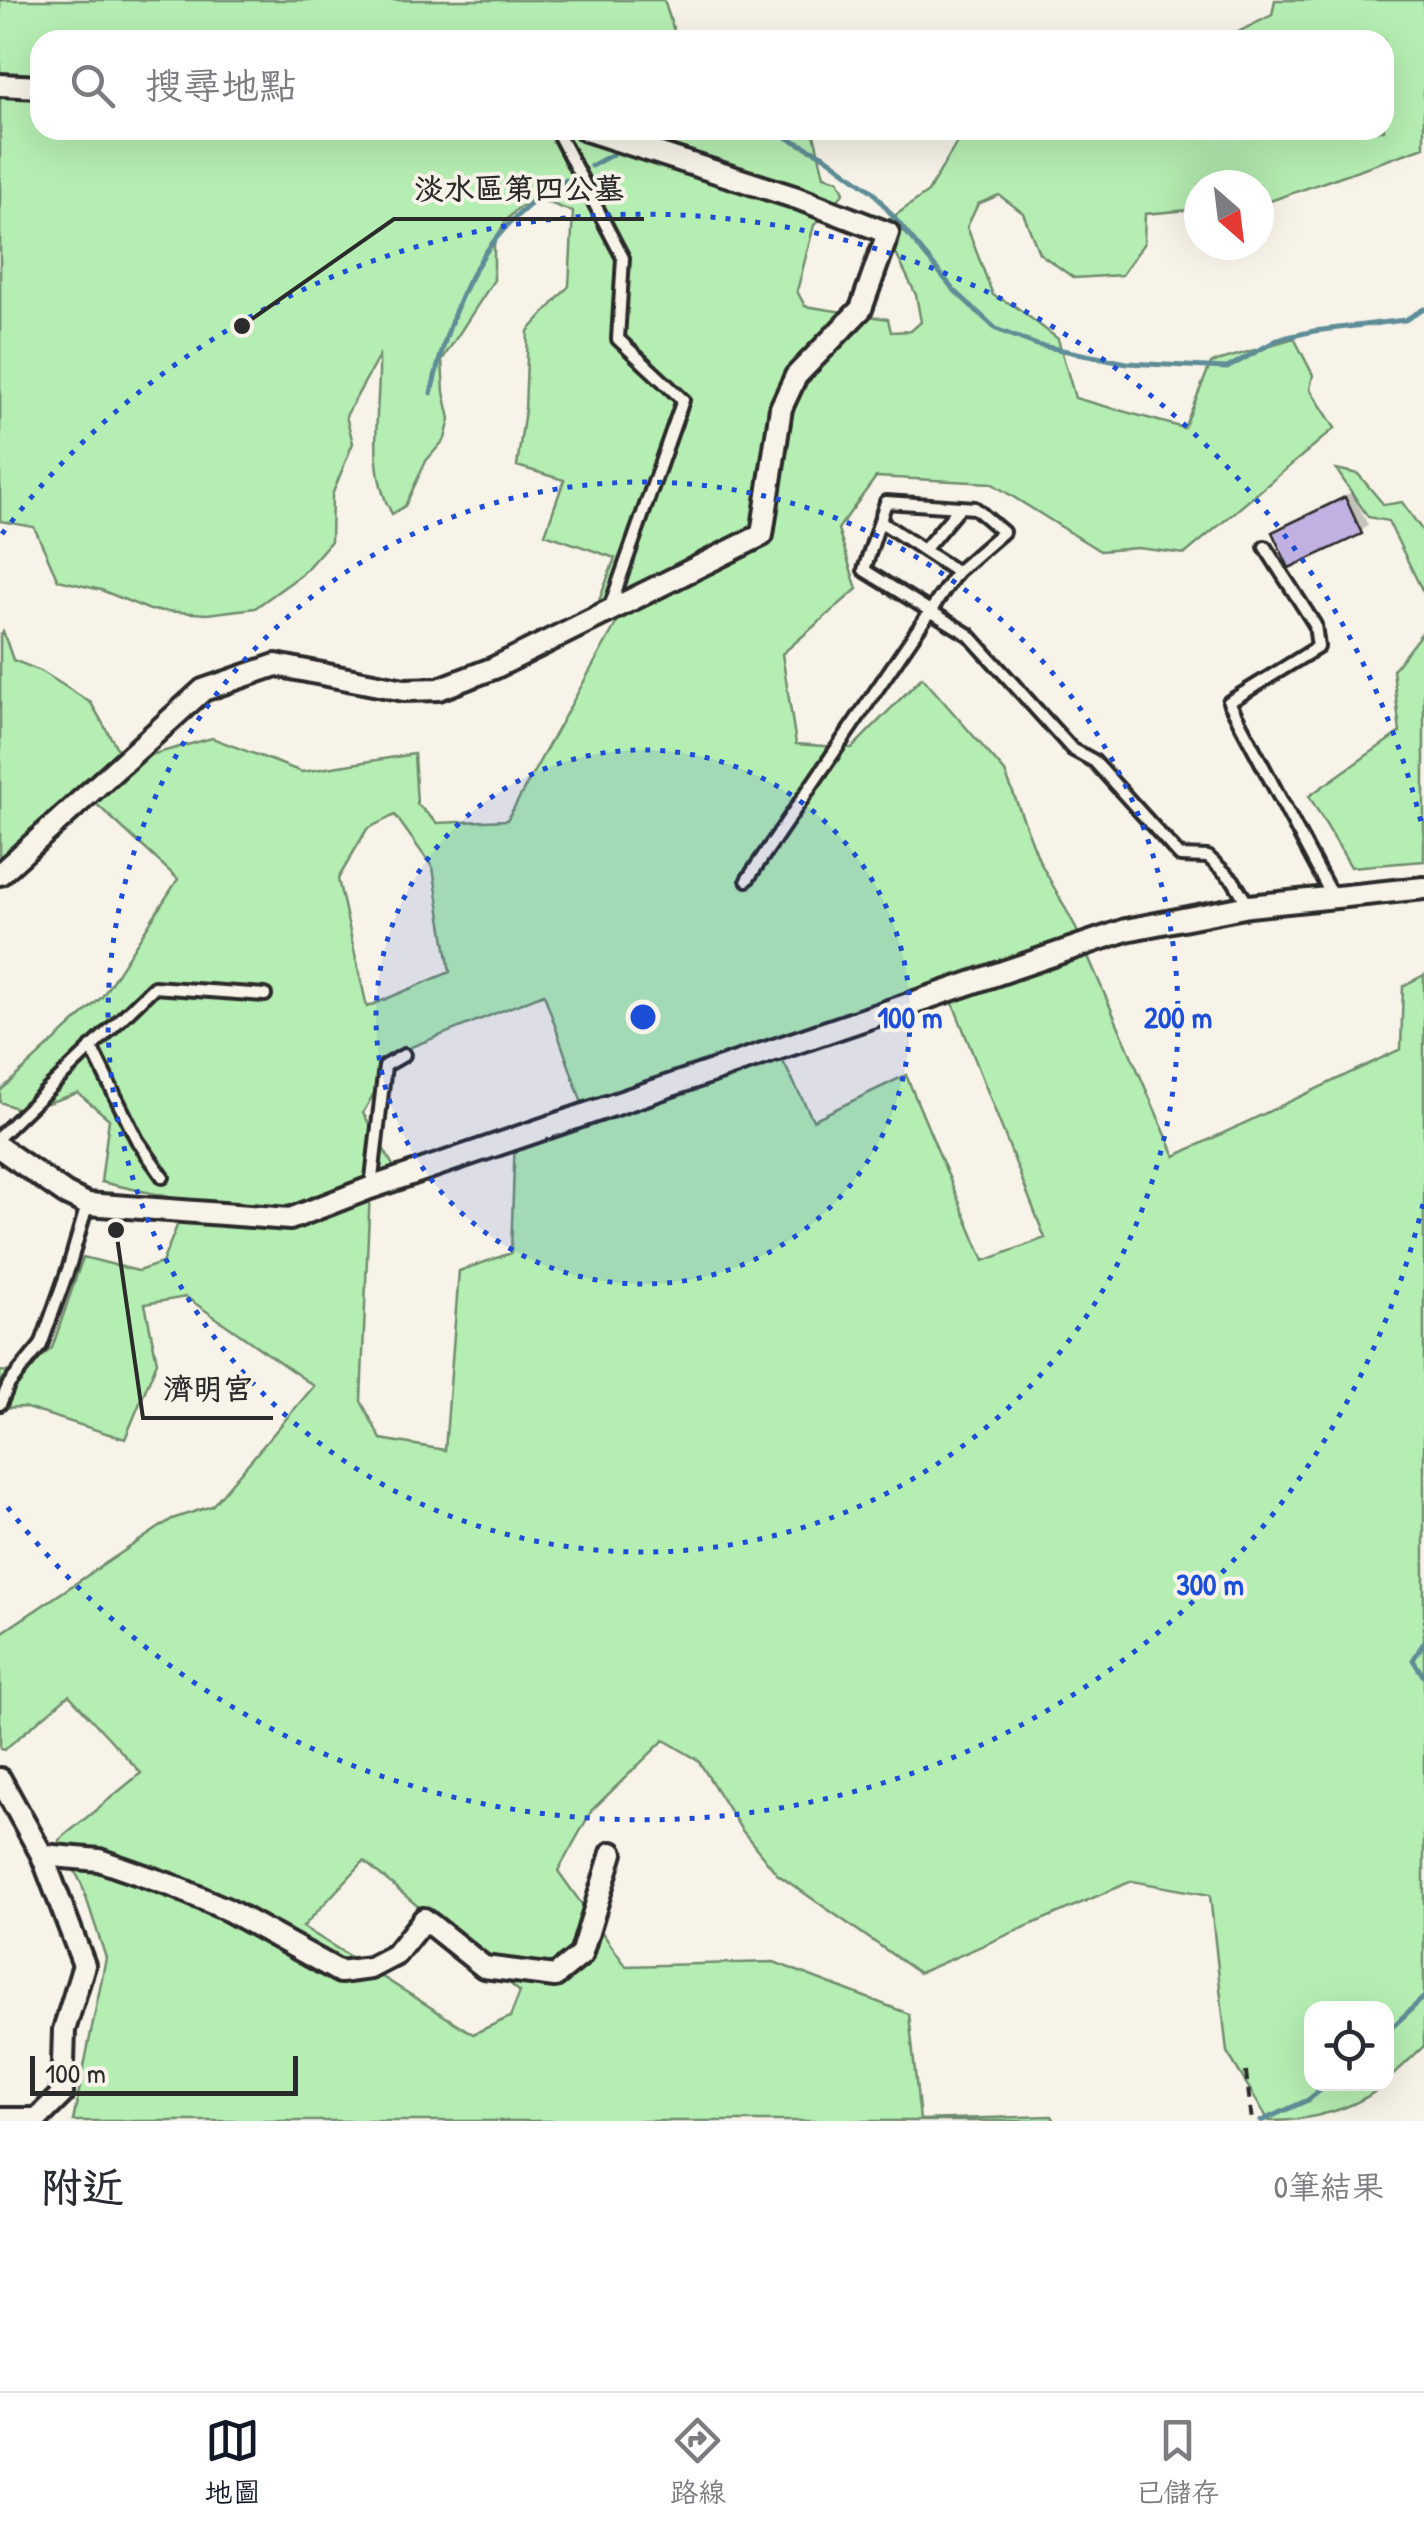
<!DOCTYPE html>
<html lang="zh-TW">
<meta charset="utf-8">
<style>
:root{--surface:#fff;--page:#f2f2f3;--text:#2b2b33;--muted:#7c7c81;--line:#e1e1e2;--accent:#111827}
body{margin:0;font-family:"Patrick Hand","LXGW WenKai TC",sans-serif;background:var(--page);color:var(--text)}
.controls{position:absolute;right:30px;bottom:30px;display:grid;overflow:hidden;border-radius:20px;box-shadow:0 10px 40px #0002}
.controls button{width:90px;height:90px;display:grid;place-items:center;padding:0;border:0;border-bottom:2px solid var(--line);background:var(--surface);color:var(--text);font:50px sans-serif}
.compass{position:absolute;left:1184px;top:170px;width:90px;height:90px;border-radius:50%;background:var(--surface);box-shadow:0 10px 40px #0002;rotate:152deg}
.scale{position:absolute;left:30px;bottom:25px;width:268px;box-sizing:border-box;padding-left:10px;border:5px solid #2b2b2b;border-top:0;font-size:28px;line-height:35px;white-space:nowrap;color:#2b2b2b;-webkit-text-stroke:8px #f7f3e8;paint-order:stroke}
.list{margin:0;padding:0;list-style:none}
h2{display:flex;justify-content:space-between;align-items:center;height:130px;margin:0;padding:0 40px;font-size:42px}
h2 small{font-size:32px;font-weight:400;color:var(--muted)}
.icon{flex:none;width:55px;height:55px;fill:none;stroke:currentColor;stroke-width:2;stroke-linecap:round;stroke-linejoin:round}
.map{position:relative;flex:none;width:1424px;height:2121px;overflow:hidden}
.search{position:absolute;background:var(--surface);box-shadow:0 10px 40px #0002;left:30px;right:30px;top:30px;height:110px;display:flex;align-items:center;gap:25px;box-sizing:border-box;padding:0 35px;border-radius:30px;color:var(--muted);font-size:38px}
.sheet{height:270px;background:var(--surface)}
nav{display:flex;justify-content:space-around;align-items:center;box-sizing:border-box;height:140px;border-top:2px solid var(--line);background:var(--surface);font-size:28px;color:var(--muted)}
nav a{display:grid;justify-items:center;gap:5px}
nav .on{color:var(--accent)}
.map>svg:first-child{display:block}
.green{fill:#b5eeb2;stroke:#708c6e;stroke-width:2.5;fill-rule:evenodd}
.shadow{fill:#0003}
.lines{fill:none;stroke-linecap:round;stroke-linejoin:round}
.stream{stroke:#5e8d97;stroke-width:5}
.building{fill:#c0b1e2;stroke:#2b2b2b;stroke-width:2.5}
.service-casing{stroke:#2b2b2b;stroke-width:18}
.minor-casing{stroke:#2b2b2b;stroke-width:28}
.path{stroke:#2b2b2b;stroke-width:4;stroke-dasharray:10 8;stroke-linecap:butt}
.service{stroke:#f7f3e8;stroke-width:10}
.minor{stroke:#f7f3e8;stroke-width:20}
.ring{fill:none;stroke:#1d4ed8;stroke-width:5;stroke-dasharray:5 10}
.centre{fill:#1d4ed8;stroke:#f7f3e8;stroke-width:5}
.ring-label{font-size:30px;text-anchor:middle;font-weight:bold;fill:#1d4ed8;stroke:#f7f3e8;stroke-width:8;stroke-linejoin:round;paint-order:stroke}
.leader{fill:none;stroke:#2b2b2b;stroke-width:4}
.callout-dot{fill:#2b2b2b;stroke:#f7f3e8;stroke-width:4}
.callout-label{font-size:30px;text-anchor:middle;font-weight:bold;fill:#2b2b2b;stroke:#f7f3e8;stroke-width:8;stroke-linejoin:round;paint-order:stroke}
</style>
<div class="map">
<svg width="1424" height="2121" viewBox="0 0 1424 2121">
<rect width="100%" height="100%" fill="#f7f3e8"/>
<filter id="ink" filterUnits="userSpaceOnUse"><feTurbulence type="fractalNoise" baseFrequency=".01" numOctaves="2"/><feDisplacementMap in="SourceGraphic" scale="20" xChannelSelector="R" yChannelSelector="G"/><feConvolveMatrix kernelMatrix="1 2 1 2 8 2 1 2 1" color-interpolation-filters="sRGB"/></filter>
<g filter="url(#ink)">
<g class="green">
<path d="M0 0H664L677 40H40V130H813L824 176 838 180 844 192 831 210 814 225 797 291 805 306 888 319 891 332 911 331 921 322 916 295 882 225 928 192 964 130H1384V40H1222L1272 15 1275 0H1424V147L1270 201 1259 202V185H1199V209L1145 214 1144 243 1122 275 1074 278 1039 253 1023 213 999 195 978 204 967 227 993 295 1015 306 1058 339 1075 398 1184 428 1211 363 1294 338 1313 375 1310 389 1335 428 1185 554 1138 548 1100 551 991 483 876 477 838 529 857 589 782 654 796 744 852 748 922 677 1005 772 1039 860 1074 924 1175 1156 1401 1049 1403 986 1424 975V2046L1387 2081 1386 2008H1312V2084H1384C1356 2110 1307 2121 1269 2121L1227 2052 1210 1895 1132 1881 919 1973 777 1874 741 1829 698 1760 664 1740 592 1810 558 1871 626 1966 774 1962 909 2014 920 2120 1052 2116 1055 2121H73L106 1958 82 1885 59 1840 141 1773 69 1695 4 1750 0 1749V1634L172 1519 212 1506 314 1386 186 1297 145 1304 157 1362 125 1439 23 1407 0 1408V1371L22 1373 52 1348 83 1257 138 1271 162 1263 187 1201 101 1182 109 1119 78 1093 23 1111 0 1102V1091L102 997 178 879 91 799 0 872V636L3 631 13 660 41 671 91 703 125 762 212 738 302 772 414 754 417 804 437 823 507 820 617 622 599 601 615 558 545 534 564 480 517 466 525 410 528 331 569 286 573 212 536 198 517 209 505 222 494 242V280L442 360 444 392 450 419 445 439 426 461 405 506 392 514C365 467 381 407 379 356L346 416 353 443 332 495 331 541 301 575 255 608 207 614 150 610 101 590 58 580 34 527 0 521ZM395 815 433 868 450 972 367 1007 338 879 367 829ZM947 988 1045 1238 984 1261 906 1075 813 1120 775 1046ZM544 994 584 1109 515 1134 511 1253 459 1271 445 1450 381 1439 361 1401 370 1188 399 1176 363 1113 396 1053ZM364 1861 520 1992 510 2017 473 2034 303 1927Z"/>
<path d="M1336 469 1358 474 1384 505 1402 502 1424 533V594L1388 521 1368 517Z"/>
<path d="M1424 630V861L1351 867 1309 796 1400 732 1393 670Z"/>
</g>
<path class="shadow" d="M1352 492 1368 525 1361 532H1275L1282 525Z"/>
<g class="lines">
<g class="stream">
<path d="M772 130 826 157 873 192 954 290 996 329 1037 345 1127 363 1227 368 1279 339 1314 331 1405 320 1424 309"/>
<path d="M649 135 663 130"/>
<path d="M591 166 613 154"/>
<path d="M431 393C453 302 479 229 566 180"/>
<path d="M1424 1642 1413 1660 1424 1677"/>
<path d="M1386 2033 1424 1997"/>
<path d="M1261 2121 1308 2100 1328 2084"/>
</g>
</g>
<path class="building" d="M1345 497 1362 534 1289 568 1272 532Z"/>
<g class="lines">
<g class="service-casing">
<g id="service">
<path d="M556 130 623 258 618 339 683 400 610 607"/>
<path d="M881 522 957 572"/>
<path d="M1265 547 1315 625 1318 647 1229 702 1332 896"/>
<path d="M924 550 960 507"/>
<path d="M747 880 931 610 957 572 1003 532 975 508 886 502 864 570 969 635 1072 749 1094 761 1180 856 1208 857 1233 880 1249 906"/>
<path d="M91 1047 137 1140 163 1177"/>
<path d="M0 1136 154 987 265 995"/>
<path d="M371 1187 385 1066 404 1055"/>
<path d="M0 1404 9 1384 41 1345 69 1267 87 1205"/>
</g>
</g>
<g class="minor-casing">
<g id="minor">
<path d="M0 85 40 87"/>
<path d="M0 874 203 690 276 665 404 690 439 689 494 668 762 535 781 408 796 376 861 309 888 233 797 198 586 130"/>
<path d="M0 1148 66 1194 87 1204 290 1219 370 1188 1126 930 1249 906 1424 888"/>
<path d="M0 1779 42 1855 99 1860 173 1886 228 1910 340 1972 370 1968 395 1955 424 1919 484 1967 555 1976 581 1955 612 1853"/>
<path d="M0 2119H37L62 2094 64 2030 84 1965 42 1855"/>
</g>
</g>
<path class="path" d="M1246 2072 1252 2121"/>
<use href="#service" class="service"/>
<use href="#minor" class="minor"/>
</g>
</g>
<circle cx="643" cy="1017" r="267" fill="#1d4ed8" fill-opacity=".12"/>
<g class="ring">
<circle cx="643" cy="1017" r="267"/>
<circle cx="643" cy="1017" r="535"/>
<path d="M1423 1204A802 802 0 0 1 2 1500M2 534A802 802 0 0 1 1423 830"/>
</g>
<circle cx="643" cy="1017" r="15" class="centre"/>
<g class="ring-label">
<text x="910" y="1028">100 m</text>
<text x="1178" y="1028">200 m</text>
<text x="1210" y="1595">300 m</text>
</g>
<path class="leader" d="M242 326L394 219H644M116 1230L143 1418H273"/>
<g class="callout-dot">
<circle cx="242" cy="326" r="10"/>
<circle cx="116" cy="1230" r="10"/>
</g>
<g class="callout-label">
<text x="519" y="199">淡水區第四公墓</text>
<text x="208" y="1399">濟明宮</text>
</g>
</svg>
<div class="controls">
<button><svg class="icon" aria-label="locate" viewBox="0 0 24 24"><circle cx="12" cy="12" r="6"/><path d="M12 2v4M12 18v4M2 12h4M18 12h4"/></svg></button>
</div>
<svg class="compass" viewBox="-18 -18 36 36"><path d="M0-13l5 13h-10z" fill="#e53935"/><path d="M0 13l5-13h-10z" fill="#7c7c81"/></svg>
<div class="scale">100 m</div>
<div class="search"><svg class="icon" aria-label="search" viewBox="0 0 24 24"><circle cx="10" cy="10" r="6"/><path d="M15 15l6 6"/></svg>搜尋地點</div>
</div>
<section class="sheet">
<h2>附近<small>0筆結果</small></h2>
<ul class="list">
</ul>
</section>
<nav>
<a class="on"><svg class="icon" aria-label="map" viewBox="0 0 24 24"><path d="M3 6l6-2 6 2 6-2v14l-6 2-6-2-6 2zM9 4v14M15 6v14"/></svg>地圖</a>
<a><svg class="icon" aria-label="directions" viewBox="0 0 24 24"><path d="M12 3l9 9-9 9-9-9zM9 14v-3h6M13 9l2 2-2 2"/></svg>路線</a>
<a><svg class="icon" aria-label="saved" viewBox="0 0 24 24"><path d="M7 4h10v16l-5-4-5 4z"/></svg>已儲存</a>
</nav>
